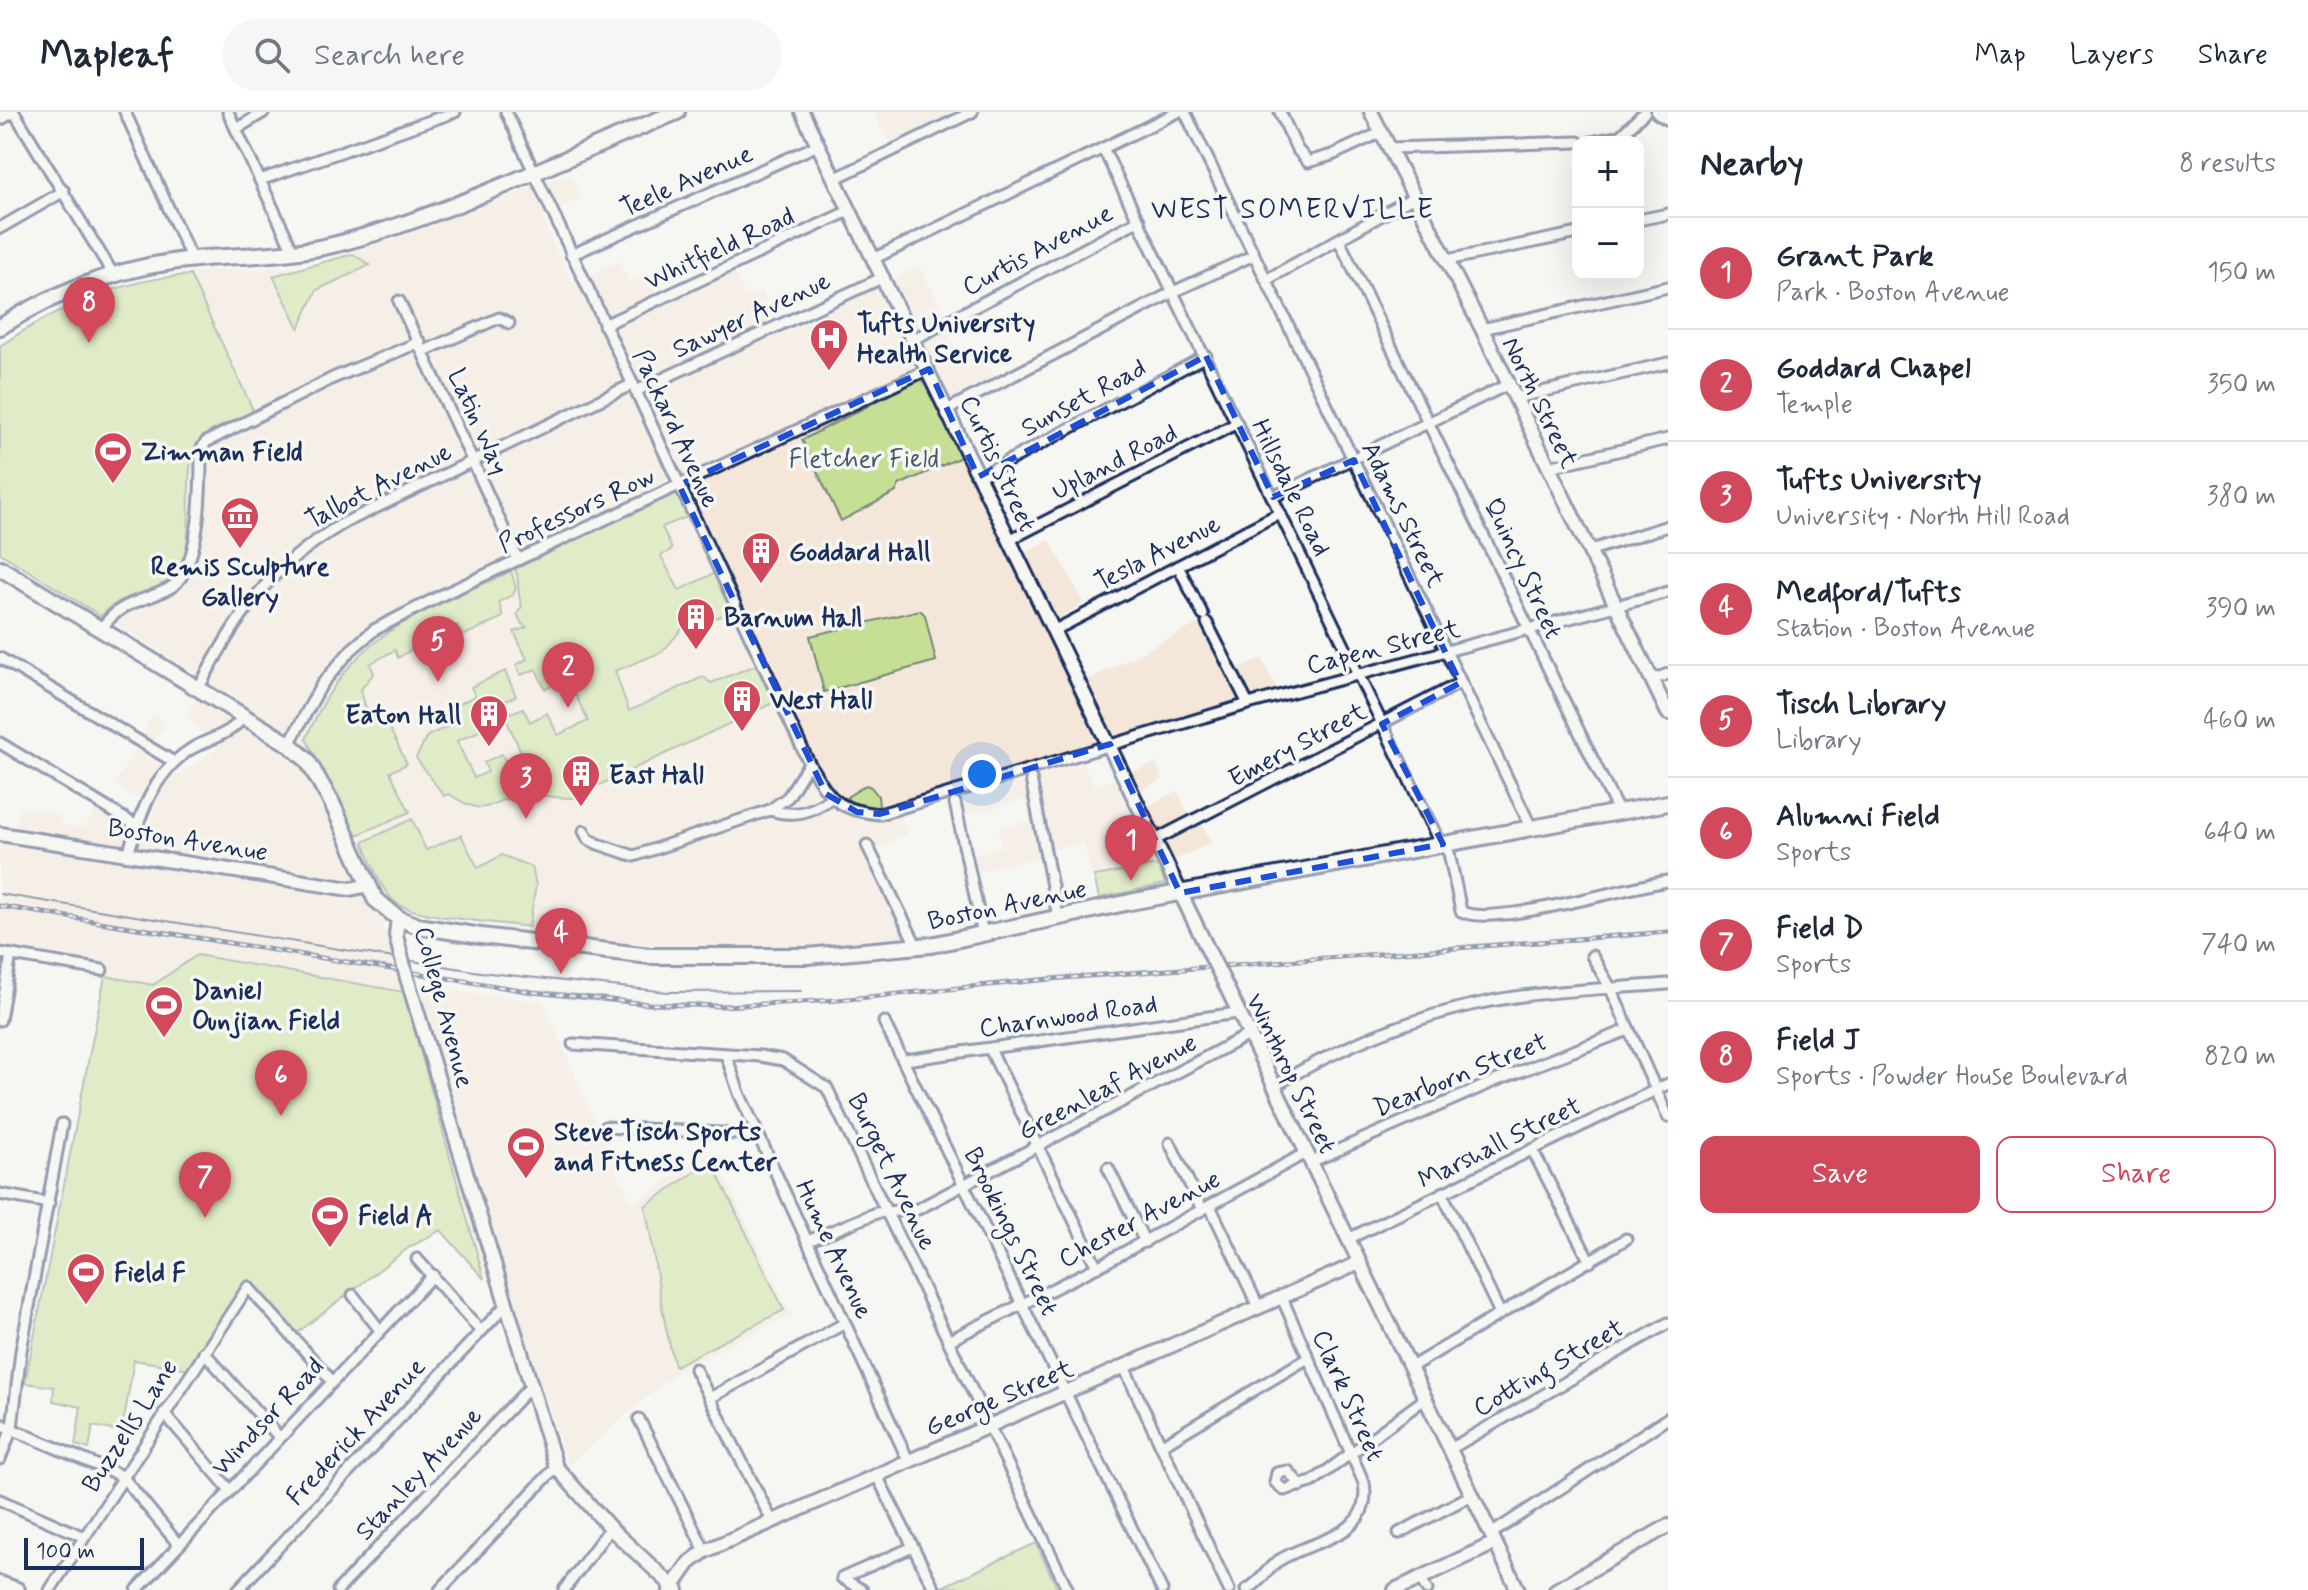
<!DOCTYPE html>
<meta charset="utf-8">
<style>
:root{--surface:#fff;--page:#f6f6f7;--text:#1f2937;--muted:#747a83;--line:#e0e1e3;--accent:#d1495b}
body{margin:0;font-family:Mynerve,sans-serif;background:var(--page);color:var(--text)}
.controls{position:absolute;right:24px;top:24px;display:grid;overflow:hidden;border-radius:16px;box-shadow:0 8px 32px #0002}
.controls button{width:72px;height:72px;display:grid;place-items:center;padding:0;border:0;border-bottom:2px solid var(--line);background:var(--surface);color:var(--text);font:40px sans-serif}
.scale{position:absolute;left:24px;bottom:20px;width:120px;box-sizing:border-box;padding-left:8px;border:4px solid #1b2f5e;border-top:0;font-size:22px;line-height:28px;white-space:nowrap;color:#1b2f5e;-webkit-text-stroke:6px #f6f6f2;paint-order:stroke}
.you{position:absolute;left:982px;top:662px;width:28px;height:28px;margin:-20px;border:6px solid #fff;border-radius:50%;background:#1a73e8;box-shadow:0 0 0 12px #1a73e833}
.badge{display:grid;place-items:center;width:52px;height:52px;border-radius:50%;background:var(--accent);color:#fff;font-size:26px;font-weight:700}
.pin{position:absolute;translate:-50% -66px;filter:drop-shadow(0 2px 4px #0008)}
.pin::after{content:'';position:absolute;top:42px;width:28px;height:24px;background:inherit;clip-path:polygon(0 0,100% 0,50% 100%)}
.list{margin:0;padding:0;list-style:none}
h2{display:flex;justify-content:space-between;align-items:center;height:104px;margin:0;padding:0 32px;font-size:34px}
h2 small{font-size:26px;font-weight:400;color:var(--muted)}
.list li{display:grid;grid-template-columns:52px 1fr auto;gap:24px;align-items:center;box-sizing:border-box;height:112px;padding:0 32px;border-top:2px solid var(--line)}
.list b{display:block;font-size:30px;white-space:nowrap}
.list p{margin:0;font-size:26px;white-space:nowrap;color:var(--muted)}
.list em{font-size:26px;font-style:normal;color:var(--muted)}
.actions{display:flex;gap:16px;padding:24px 32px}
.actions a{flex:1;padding:18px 0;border:2px solid var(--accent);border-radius:16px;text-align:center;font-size:28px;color:var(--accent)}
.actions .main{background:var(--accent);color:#fff}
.icon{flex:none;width:44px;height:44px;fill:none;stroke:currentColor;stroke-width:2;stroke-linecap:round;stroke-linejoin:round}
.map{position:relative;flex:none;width:1668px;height:1478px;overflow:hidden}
header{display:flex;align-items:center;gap:48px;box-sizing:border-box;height:112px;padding:0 40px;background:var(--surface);border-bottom:2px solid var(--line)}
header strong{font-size:38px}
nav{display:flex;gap:44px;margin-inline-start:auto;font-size:28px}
.search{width:560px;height:72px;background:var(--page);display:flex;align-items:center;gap:20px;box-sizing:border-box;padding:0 28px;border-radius:44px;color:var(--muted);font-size:30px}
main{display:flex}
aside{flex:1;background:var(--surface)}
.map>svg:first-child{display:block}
.built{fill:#f4e7d9}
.green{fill:#c6df95;stroke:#70877a;stroke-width:2;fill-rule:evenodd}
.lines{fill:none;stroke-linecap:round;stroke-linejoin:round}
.minor-casing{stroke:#1b2f5e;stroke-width:15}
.tertiary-casing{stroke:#1b2f5e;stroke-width:18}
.secondary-casing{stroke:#1b2f5e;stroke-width:20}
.primary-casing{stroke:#1b2f5e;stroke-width:20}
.minor{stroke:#f6f6f2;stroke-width:9}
.tertiary{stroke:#f6f6f2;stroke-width:12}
.secondary{stroke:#f6f6f2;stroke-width:14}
.primary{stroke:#f6f6f2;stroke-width:14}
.tram{stroke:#1b2f5e;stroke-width:2}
.rail-casing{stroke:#1b2f5e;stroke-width:5}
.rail{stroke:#f6f6f2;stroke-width:2;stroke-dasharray:6;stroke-linecap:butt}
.tertiary-bridge-casing{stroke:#1b2f5e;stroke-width:18;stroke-linecap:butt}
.tertiary-bridge{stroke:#f6f6f2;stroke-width:12}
.marked{fill:none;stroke:#1d4ed8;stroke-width:6;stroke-dasharray:16 10;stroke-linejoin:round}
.labels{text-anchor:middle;stroke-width:7;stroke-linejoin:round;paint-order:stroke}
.street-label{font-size:26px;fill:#1b2f5e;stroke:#f6f6f2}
.poi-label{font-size:26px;font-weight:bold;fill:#1b2f5e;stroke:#f6f6f2;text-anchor:start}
.park-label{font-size:26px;fill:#465b6c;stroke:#f6f6f2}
.neighbourhood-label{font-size:28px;letter-spacing:2px;fill:#1b2f5e;stroke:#f6f6f2}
</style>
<header>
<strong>Mapleaf</strong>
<div class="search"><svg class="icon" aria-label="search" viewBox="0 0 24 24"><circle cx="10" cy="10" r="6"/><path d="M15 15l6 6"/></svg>Search here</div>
<nav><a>Map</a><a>Layers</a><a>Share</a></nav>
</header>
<main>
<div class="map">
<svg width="1668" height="1478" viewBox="0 0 1668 1478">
<rect width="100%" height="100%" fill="#f6f6f2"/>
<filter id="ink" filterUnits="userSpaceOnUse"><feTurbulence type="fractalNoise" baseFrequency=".0125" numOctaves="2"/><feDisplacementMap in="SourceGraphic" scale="16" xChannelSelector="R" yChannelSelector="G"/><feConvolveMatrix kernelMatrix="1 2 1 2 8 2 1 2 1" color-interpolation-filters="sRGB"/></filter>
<g filter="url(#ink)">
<g class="built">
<path d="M873 0H954L888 31Z"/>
<path d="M570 61 581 86 541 106 572 171 619 149 629 170 648 161 662 193 734 159 746 184 762 178 782 222 919 155 941 194 946 219 960 249 980 239 994 264 938 294 960 340 1015 445 1050 428 1084 491 1047 513 1073 576 1203 509 1229 561 1262 546 1279 581 1105 634 1107 642 1082 649 1095 674 1156 651 1162 667 1126 687 1134 702 1177 679 1194 714 1202 711 1211 730 1175 748 1091 763 1084 731 1056 737 1039 746 976 760 971 742 1002 735 998 716 1030 709 1025 688 962 704 956 676 897 693 907 722 870 740 912 828 770 836 596 829 416 801 400 794 381 815 386 820 401 869 419 875 543 889 631 1092 712 1038 791 1203 679 1258 568 1353 504 1160 484 1167 441 1118 408 1136 297 1221 249 1167 190 1257 134 1248 122 1320 93 1314 89 1337 75 1333 81 1295 53 1289 54 1275 25 1271 104 865 70 859 69 850 0 838V727L14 729 20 695 61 703V712L84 716 96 696 143 725 155 698 114 672 134 641 153 602 166 611 145 645 178 663 219 635 185 604 209 569 0 441V231L49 202 110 176 200 160 303 154 385 130Z"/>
</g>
<g class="green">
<path d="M353 142 370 153 317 178 299 216 273 164Z"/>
<path d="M190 163 254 300C238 307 218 313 204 324 174 346 203 430 175 464 159 484 124 476 101 504L0 441V234C55 196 122 167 190 163Z"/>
<path d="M931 261 970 341 899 373 896 380 841 409 802 328Z"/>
<path d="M676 381 687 405 662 415 672 437 661 444 679 478 715 461 733 500 682 517 662 540 615 559 629 599 703 565 711 571 756 553 775 590 572 686C556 687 529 680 521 682 485 690 489 708 449 682L444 684 416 646 427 624 453 612 446 598 475 584 471 575 505 559 516 584 503 590 508 602 523 596 530 610 547 601 558 623 588 609 568 567 545 577 536 557 521 563 516 553 527 547 514 520 527 515 522 512 517 502 522 494C516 483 521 470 515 457ZM506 607 522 642 506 650 502 642 484 650 488 660 474 666 457 629Z"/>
<path d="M511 459 516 476 513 483 499 490 503 505 463 524 457 513 431 525 434 531 418 533 398 546 395 538 370 552 374 561 361 577 365 594 375 605 392 608 387 611 407 652 390 660 410 700 357 723 306 627C350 520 414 505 511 459Z"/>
<path d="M920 498 925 503 936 549 824 580 810 524Z"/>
<path d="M866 673 871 675 878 684 879 694C868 701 852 697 847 685Z"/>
<path d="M412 707 426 738 461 723 478 756 502 743 532 755 536 773 529 815C503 811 411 805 395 790 379 776 371 749 363 730Z"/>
<path d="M1158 753 1165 772 1099 786 1094 764Z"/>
<path d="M197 843 404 880 484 1167 441 1118 408 1136 297 1221 249 1167 190 1257 134 1248 122 1320 93 1314 89 1337 75 1333 81 1295 53 1289 54 1275 25 1271 105 864 153 873Z"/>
<path d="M711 1049 784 1198 675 1254C660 1201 656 1148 645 1094Z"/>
<path d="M1036 1431 1058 1478 942 1475Z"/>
</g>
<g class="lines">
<g class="minor-casing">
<g id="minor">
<path d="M14 0 113 162"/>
<path d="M125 0 192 148"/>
<path d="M228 0 294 141"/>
<path d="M506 0 809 651C830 687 836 698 880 702L1248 592 1668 480"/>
<path d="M1185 0 1531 715"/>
<path d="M1280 0 1297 37 1308 50 1332 43 1382 20"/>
<path d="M236 17 264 0"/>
<path d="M1591 30 1620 24 1645 0"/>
<path d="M1103 36 1436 723 1449 741 1461 799C1489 817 1629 774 1668 769"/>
<path d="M1391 36 1578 30"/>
<path d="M836 66 972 0"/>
<path d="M260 68 455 0"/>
<path d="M1638 108 1668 102"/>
<path d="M0 116 64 79"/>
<path d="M1339 128 1619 701"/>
<path d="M571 143 818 33"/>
<path d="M875 146 1178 0"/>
<path d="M1447 148 1578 121"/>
<path d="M1266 168 1414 85"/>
<path d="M399 189 518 448"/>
<path d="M604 213 851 98"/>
<path d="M1482 217 1668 175"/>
<path d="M914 227 1139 108"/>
<path d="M424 239 499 206 509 211"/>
<path d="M636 279 884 165"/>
<path d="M1515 286 1668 251"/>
<path d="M949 297 1175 179 1254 143"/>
<path d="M1549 355 1668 327"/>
<path d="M980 364 1206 244"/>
<path d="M1273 385 1509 272"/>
<path d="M1011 427 1237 311"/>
<path d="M1588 439 1668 414"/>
<path d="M1178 454 1203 503"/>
<path d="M1207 511 1248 592"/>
<path d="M101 517C122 488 138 492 168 477 202 460 201 371 201 338L206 330 333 266 420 230"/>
<path d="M1055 518 1280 401"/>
<path d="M0 546 174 650"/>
<path d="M1651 568 1668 562"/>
<path d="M198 577C240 500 266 457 344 411L633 272"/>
<path d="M0 631 137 714"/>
<path d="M289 632 322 572 351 538 374 518 442 483 929 257"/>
<path d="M1031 667 1058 805"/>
<path d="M955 691 983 822"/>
<path d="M770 698C793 705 811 701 831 686"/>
<path d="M584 719 588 727 598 732 634 744 770 698 788 685 809 651"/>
<path d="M1153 729 1460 571"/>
<path d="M867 733 917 835"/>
<path d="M128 742C140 703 154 660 191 637 209 626 232 623 243 604"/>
<path d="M0 841 102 858"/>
<path d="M1592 844 1610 875 1668 1005"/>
<path d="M0 908 11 843"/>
<path d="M884 910 1162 1478"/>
<path d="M573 932 760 944 783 948 827 976 1068 1478"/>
<path d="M990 937 1097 1155"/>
<path d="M726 943 739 981 908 1348"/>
<path d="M905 948 1237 901"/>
<path d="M1274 974C1341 934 1414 904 1491 889 1549 878 1609 877 1668 872"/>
<path d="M605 1015 758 1023"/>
<path d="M1170 1031 1202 1098"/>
<path d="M1533 1039 1590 1150"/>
<path d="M1311 1050 1495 969 1628 918"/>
<path d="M1108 1056 1145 1130"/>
<path d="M1442 1081 1500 1201"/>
<path d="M0 1082 49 1091"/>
<path d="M1210 1094 1259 1196"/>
<path d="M1348 1127 1668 972"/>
<path d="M808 1129 876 1101 918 1097 1248 923"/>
<path d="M417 1147 480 1218"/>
<path d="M353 1183 379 1217"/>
<path d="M948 1229 1097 1155 1306 1041"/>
<path d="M204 1240 279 1325"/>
<path d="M1124 1255 1229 1478"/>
<path d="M1411 1255 1626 1127"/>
<path d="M695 1257 772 1409"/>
<path d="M710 1286 845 1211"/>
<path d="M164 1301 229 1377"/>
<path d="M639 1307 705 1439"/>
<path d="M0 1312 122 1364"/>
<path d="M1162 1333 1308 1246"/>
<path d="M1450 1337 1668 1211"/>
<path d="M0 1347 12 1316 21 1239 62 1012"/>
<path d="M876 1362 935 1478"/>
<path d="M122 1364 178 1432"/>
<path d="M1301 1374 1288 1359 1277 1361 1275 1370 1284 1378 1312 1370 1426 1286"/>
<path d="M0 1388 82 1424"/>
<path d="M1399 1421 1472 1383"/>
<path d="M1491 1422 1668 1306"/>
<path d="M1421 1467 1427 1478"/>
<path d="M50 1478 248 1175 331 1268"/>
<path d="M137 1478 433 1163"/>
<path d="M238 1478 506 1193"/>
<path d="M338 1478 530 1275"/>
<path d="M440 1478 556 1355"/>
<path d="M564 1478 610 1416"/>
<path d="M862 1478 842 1466 913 1435"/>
<path d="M1246 1478C1263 1469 1266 1457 1278 1449 1314 1426 1373 1426 1364 1371L1282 1186"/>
</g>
</g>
<g class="tertiary-casing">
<g id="tertiary">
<path d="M802 0 1211 844"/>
<path d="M1371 0 1482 217 1668 601"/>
<path d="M0 722 350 777 369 773"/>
<path d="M398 806 396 823 399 836"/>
<path d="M407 866 556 1355 610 1416 677 1478"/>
<path d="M1225 872 1518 1478"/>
<path d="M670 1478 689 1451 705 1439 1359 1151"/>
<path d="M1395 1478 1495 1431"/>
<path d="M1556 1478 1668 1414"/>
</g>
</g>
<g class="secondary-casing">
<g id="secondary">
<path d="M0 5 8 0"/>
<path d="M0 215C62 175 131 152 205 146 250 143 293 143 337 132 455 101 565 45 677 0"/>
<path d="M0 456 289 632 307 648 332 691 375 787 398 806 418 814 481 824 650 844H807L931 833 1130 790 1668 691"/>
<path d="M0 1472 17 1478"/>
</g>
</g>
<g class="primary-casing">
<path id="primary" d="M1659 0 1668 5"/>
</g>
<use href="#minor" class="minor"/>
<use href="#tertiary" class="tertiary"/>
<use href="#secondary" class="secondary"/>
<use href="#primary" class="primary"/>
<path class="tram" d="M0 782 480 860 668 880 801 879"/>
<g class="rail-casing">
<path id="rail" d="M0 794 533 880 649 892 723 894 838 888 1050 867 1668 820"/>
</g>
<use href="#rail" class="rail"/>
<g class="tertiary-bridge-casing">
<g id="tertiary-bridge">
<path d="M399 836 407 866"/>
<path d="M1211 844 1225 872"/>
</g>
</g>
<use href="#tertiary-bridge" class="tertiary-bridge"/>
</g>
</g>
<path d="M0 0H1668V1478H0ZM1206 244 1273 385 1354 348 1357 355 1460 571 1382 612 1443 732 1180 781 1110 632 880 702 857 700 826 682 679 373 929 257 978 365Z" fill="#f6f6f2" fill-opacity=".55" fill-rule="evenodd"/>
<path class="marked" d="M1206 244 1273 385 1354 348 1357 355 1460 571 1382 612 1443 732 1180 781 1110 632 880 702 857 700 826 682 679 373 929 257 978 365Z"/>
<defs>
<g id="hospital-pin" transform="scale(2)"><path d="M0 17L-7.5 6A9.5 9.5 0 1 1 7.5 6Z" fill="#d1495b" stroke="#f6f6f2"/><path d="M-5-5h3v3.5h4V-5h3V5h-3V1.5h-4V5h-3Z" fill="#fff"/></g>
<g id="stadium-pin" transform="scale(2)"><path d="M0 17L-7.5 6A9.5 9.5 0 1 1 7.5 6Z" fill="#d1495b" stroke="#f6f6f2"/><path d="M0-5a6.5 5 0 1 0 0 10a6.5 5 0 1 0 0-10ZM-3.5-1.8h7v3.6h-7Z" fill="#fff"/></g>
<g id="museum-pin" transform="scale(2)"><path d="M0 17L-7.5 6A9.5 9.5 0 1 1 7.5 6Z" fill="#d1495b" stroke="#f6f6f2"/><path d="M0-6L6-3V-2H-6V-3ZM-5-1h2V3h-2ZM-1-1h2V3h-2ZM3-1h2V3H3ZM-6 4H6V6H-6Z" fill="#fff"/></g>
<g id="building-pin" transform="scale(2)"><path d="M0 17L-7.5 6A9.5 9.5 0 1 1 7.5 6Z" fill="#d1495b" stroke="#f6f6f2"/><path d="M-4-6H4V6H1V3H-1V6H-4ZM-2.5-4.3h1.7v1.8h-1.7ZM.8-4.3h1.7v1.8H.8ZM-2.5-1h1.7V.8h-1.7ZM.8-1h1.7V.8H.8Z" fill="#fff"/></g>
</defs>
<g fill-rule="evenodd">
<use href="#hospital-pin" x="829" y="226"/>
<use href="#stadium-pin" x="113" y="339"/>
<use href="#museum-pin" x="240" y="404"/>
<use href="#building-pin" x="761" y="439"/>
<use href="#building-pin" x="696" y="505"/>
<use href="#building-pin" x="742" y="587"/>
<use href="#building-pin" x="489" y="602"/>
<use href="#building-pin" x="581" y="662"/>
<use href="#stadium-pin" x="164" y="893"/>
<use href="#stadium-pin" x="526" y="1034"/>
<use href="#stadium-pin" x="330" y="1103"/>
<use href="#stadium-pin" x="86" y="1160"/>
</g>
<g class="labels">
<g class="street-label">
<text transform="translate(686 68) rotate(-24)" y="9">Teele Avenue</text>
<text transform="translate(719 136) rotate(-25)" y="9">Whitfield Road</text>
<text transform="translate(1037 137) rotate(-28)" y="9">Curtis Avenue</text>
<text transform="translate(751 202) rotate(-25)" y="9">Sawyer Avenue</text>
<text transform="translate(1083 285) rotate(-28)" y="9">Sunset Road</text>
<text transform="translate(1541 290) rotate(64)" y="9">North Street</text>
<text transform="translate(479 309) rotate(66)" y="9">Latin Way</text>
<text transform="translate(677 316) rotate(65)" y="9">Packard Avenue</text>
<text transform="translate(1114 349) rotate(-27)" y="9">Upland Road</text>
<text transform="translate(999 351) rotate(65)" y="9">Curtis Street</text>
<text transform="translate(378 373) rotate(-27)" y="9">Talbot Avenue</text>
<text transform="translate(1292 375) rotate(64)" y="9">Hillsdale Road</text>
<text transform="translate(576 397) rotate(-25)" y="9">Professors Row</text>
<text transform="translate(1404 402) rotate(64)" y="9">Adams Street</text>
<text transform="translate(1157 440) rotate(-27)" y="9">Tesla Avenue</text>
<text transform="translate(1524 456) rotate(65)" y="9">Quincy Street</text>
<text transform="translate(1383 534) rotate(-14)" y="9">Capen Street</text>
<text transform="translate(1297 632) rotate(-28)" y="9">Emery Street</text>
<text transform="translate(188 727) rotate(9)" y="9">Boston Avenue</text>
<text transform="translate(1007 792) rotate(-12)" y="9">Boston Avenue</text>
<text transform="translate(445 895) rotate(75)" y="9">College Avenue</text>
<text transform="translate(1068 903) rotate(-8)" y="9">Charnwood Road</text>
<text transform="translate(1292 961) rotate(64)" y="9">Winthrop Street</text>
<text transform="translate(1460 962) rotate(-22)" y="9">Dearborn Street</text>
<text transform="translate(1107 974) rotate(-28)" y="9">Greenleaf Avenue</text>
<text transform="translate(1499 1030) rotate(-26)" y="9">Marshall Street</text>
<text transform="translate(893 1059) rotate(64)" y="9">Burget Avenue</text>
<text transform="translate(1139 1106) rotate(-28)" y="9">Chester Avenue</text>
<text transform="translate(1012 1119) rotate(64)" y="9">Brookings Street</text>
<text transform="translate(835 1137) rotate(65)" y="9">Hume Avenue</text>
<text transform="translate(1548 1255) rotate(-30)" y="9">Cotting Street</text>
<text transform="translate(1349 1283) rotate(66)" y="9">Clark Street</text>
<text transform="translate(999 1285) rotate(-23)" y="9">George Street</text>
<text transform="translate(267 1304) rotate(-47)" y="9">Windsor Road</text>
<text transform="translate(129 1313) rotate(-57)" y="9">Buzzells Lane</text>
<text transform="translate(355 1319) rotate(-47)" y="9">Frederick Avenue</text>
<text transform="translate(418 1361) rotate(-47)" y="9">Stanley Avenue</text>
</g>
<g class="poi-label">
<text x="857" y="220">Tufts University<tspan x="857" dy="30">Health Service</tspan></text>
<text x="141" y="348">Zimman Field</text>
<text x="789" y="448">Goddard Hall</text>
<text x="240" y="463" text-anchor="middle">Remis Sculpture<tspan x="240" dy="30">Gallery</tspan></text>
<text x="724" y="514">Barnum Hall</text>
<text x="770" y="596">West Hall</text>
<text x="461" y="611" text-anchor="end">Eaton Hall</text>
<text x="609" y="671">East Hall</text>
<text x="192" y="887">Daniel<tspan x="192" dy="30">Ounjian Field</tspan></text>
<text x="554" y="1028">Steve Tisch Sports<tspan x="554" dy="30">and Fitness Center</tspan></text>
<text x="358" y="1112">Field A</text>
<text x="114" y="1169">Field F</text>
</g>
<g class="park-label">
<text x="864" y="355">Fletcher Field</text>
</g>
<g class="neighbourhood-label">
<text x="1293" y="106">WEST SOMERVILLE</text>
</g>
</g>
</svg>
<div class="controls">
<button>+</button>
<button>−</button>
</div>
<div class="scale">100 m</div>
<div class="you"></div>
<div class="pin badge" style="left:1131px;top:769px">1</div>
<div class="pin badge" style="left:568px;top:596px">2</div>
<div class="pin badge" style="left:526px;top:707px">3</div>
<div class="pin badge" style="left:561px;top:862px">4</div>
<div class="pin badge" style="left:438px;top:570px">5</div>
<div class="pin badge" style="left:281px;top:1004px">6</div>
<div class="pin badge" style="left:205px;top:1106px">7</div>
<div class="pin badge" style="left:89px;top:231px">8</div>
</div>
<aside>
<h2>Nearby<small>8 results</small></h2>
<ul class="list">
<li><span class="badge">1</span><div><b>Grant Park</b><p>Park · Boston Avenue</p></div><em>150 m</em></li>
<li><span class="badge">2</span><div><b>Goddard Chapel</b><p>Temple</p></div><em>350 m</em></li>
<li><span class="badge">3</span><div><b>Tufts University</b><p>University · North Hill Road</p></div><em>380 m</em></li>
<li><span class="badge">4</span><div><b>Medford/Tufts</b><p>Station · Boston Avenue</p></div><em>390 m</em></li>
<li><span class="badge">5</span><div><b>Tisch Library</b><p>Library</p></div><em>460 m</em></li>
<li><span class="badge">6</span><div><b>Alumni Field</b><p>Sports</p></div><em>640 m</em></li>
<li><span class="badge">7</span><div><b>Field D</b><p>Sports</p></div><em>740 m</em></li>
<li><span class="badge">8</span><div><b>Field J</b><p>Sports · Powder House Boulevard</p></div><em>820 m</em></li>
</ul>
<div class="actions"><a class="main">Save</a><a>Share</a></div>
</aside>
</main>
